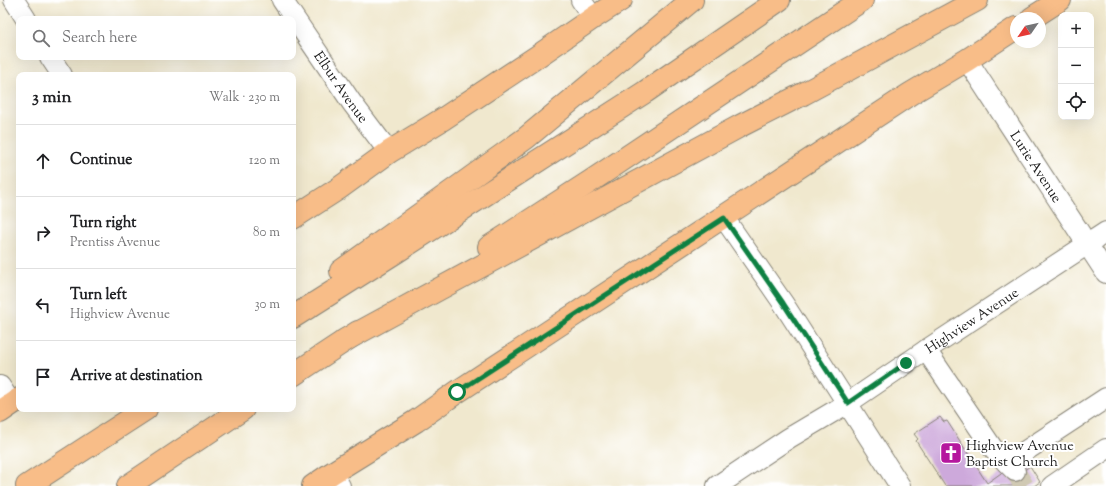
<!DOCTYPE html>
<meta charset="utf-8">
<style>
:root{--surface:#fff;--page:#f6f6f6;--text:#202124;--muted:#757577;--line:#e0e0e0}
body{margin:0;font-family:"Sorts Mill Goudy",serif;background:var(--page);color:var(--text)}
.controls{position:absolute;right:12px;top:12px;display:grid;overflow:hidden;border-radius:8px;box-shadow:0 4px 16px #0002}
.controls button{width:36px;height:36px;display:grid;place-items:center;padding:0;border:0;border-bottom:1px solid var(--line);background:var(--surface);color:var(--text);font:20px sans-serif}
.compass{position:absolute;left:1010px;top:12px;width:36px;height:36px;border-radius:50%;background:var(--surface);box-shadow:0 4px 16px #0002;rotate:236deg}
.stop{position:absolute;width:12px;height:12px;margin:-9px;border:3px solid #0b8043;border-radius:50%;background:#fff}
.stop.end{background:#0b8043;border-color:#fff;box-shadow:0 1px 4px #0008}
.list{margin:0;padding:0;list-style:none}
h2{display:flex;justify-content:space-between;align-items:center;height:52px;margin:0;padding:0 16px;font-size:17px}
h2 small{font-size:13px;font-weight:400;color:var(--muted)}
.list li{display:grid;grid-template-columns:26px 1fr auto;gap:12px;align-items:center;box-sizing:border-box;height:72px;padding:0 16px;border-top:1px solid var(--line)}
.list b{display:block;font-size:15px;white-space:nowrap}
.list p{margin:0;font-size:13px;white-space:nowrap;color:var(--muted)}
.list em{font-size:13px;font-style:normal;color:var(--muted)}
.icon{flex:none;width:22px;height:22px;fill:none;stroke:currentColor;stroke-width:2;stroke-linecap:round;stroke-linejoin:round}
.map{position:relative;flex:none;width:1106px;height:486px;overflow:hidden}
.search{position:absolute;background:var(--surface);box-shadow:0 4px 16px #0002;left:16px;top:16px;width:280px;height:44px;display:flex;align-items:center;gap:10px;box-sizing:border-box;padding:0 14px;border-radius:8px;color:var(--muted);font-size:15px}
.panel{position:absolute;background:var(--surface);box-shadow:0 4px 16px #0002;left:16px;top:72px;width:280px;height:340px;border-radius:8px}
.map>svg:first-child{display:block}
.building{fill:#cda9db}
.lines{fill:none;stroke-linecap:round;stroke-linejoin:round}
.minor-tunnel{stroke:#d0c9b3;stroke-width:20;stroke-dasharray:20 10;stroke-linecap:butt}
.minor-casing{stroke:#868275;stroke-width:22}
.major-casing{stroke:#868275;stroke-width:24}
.highway-casing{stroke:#868275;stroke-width:24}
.minor{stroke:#fff;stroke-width:20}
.major{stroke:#f8bd88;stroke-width:22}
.highway{stroke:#f8bd88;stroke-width:22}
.route{stroke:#0b8043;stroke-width:5}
.labels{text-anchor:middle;stroke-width:4;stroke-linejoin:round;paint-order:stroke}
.street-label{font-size:14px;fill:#1c1c1c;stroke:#fff}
.poi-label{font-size:14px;fill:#1c1c1c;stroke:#fff;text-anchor:start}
</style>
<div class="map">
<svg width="1106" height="486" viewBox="0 0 1106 486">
<rect width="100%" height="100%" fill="#fff"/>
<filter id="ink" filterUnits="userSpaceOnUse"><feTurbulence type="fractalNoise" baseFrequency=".025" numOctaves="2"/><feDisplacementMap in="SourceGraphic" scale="8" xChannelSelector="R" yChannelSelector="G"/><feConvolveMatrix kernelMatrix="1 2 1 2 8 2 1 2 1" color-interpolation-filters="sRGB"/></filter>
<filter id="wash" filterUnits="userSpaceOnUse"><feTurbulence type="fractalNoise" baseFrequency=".012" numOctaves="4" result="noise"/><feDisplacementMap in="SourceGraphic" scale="16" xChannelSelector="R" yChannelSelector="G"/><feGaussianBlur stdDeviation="0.9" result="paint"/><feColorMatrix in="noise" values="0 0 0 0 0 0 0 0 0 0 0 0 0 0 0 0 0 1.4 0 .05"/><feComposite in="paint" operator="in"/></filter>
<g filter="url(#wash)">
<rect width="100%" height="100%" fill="#f0e8ce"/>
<g id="blocks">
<path class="building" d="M940 417 944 422 947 421 987 483 1004 471 1010 480 1030 466 1040 482 1034 486H945L916 441 918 439 914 434Z"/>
</g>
</g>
<g filter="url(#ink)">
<use href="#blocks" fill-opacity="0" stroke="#868275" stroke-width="1"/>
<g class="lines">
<path class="minor-tunnel" d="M1015 471 1024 486"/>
<g class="minor-casing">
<g id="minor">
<path d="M14 0 26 19"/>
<path id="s1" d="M282 0 352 103 389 152"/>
<path d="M581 0 593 18"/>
<path d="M50 57 62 75"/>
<path id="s2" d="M967 60 1106 273"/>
<path d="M724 218 783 303 900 486"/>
<path d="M926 350 994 450 1015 471"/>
<path d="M0 386 12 404"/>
<path d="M1007 463 1106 398"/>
<path d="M332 473 340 486"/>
<path id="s3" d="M717 486 789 438 848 403 926 350 1106 232"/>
<path d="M1052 486 1106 449"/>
</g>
</g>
<g class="major-casing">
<g id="major">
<path d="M1032 18 1060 0"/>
<path d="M293 218 338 189 389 152 443 119 538 56 593 18 621 0"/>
<path d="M0 412 19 399"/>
<path d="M313 486 332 473 416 421 457 392 910 94 967 60 1016 28"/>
</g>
</g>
<g class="highway-casing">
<g id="highway">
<path d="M489 247 591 181 862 0"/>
<path d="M341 271 526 138 692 0"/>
<path d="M293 317 396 252 645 92 779 0"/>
<path d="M345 340 740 126 803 94 977 0"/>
<path d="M293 375 358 332"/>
<path d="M27 486 146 409"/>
<path d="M128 486 243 409"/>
</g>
</g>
<use href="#minor" class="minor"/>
<use href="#major" class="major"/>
<use href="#highway" class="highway"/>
</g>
</g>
<g class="lines" filter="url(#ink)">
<path class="route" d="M457 392 724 218 783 303 848 403 906 363"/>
</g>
<defs>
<g id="church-square" transform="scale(1.15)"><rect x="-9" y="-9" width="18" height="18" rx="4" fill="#b5179e" stroke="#fff"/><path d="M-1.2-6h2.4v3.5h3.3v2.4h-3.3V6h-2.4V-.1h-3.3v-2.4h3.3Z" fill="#fff"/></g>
</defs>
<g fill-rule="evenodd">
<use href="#church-square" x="951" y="453"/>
</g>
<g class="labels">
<g class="street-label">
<text dy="5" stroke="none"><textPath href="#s1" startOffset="105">Elbur Avenue</textPath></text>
<text dy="5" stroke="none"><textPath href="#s2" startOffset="127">Lurie Avenue</textPath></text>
<text dy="5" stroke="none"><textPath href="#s3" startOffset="304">Highview Avenue</textPath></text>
</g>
<g class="poi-label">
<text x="966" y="450">Highview Avenue<tspan x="966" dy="16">Baptist Church</tspan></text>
</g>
</g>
</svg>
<div class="controls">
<button>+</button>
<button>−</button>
<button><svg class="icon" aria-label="locate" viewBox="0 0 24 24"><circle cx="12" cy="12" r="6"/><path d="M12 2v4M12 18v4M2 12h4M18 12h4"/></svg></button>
</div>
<svg class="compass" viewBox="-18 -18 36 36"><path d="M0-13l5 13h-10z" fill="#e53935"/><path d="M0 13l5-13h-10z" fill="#757577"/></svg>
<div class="stop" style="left:457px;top:392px"></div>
<div class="stop end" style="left:906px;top:363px"></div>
<div class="search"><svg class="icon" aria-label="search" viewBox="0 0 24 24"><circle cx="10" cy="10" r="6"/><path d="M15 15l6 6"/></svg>Search here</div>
<section class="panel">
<h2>3 min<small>Walk · 230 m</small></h2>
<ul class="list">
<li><svg class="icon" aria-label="ahead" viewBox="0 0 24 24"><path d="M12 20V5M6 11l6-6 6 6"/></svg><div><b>Continue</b></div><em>120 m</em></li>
<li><svg class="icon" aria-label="right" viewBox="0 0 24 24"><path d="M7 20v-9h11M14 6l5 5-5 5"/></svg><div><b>Turn right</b><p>Prentiss Avenue</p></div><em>80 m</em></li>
<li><svg class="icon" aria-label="left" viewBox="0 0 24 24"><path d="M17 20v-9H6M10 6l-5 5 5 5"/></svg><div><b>Turn left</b><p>Highview Avenue</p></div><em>30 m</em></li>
<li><svg class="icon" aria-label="arrive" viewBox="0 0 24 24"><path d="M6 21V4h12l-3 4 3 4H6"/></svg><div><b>Arrive at destination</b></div></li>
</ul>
</section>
</div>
